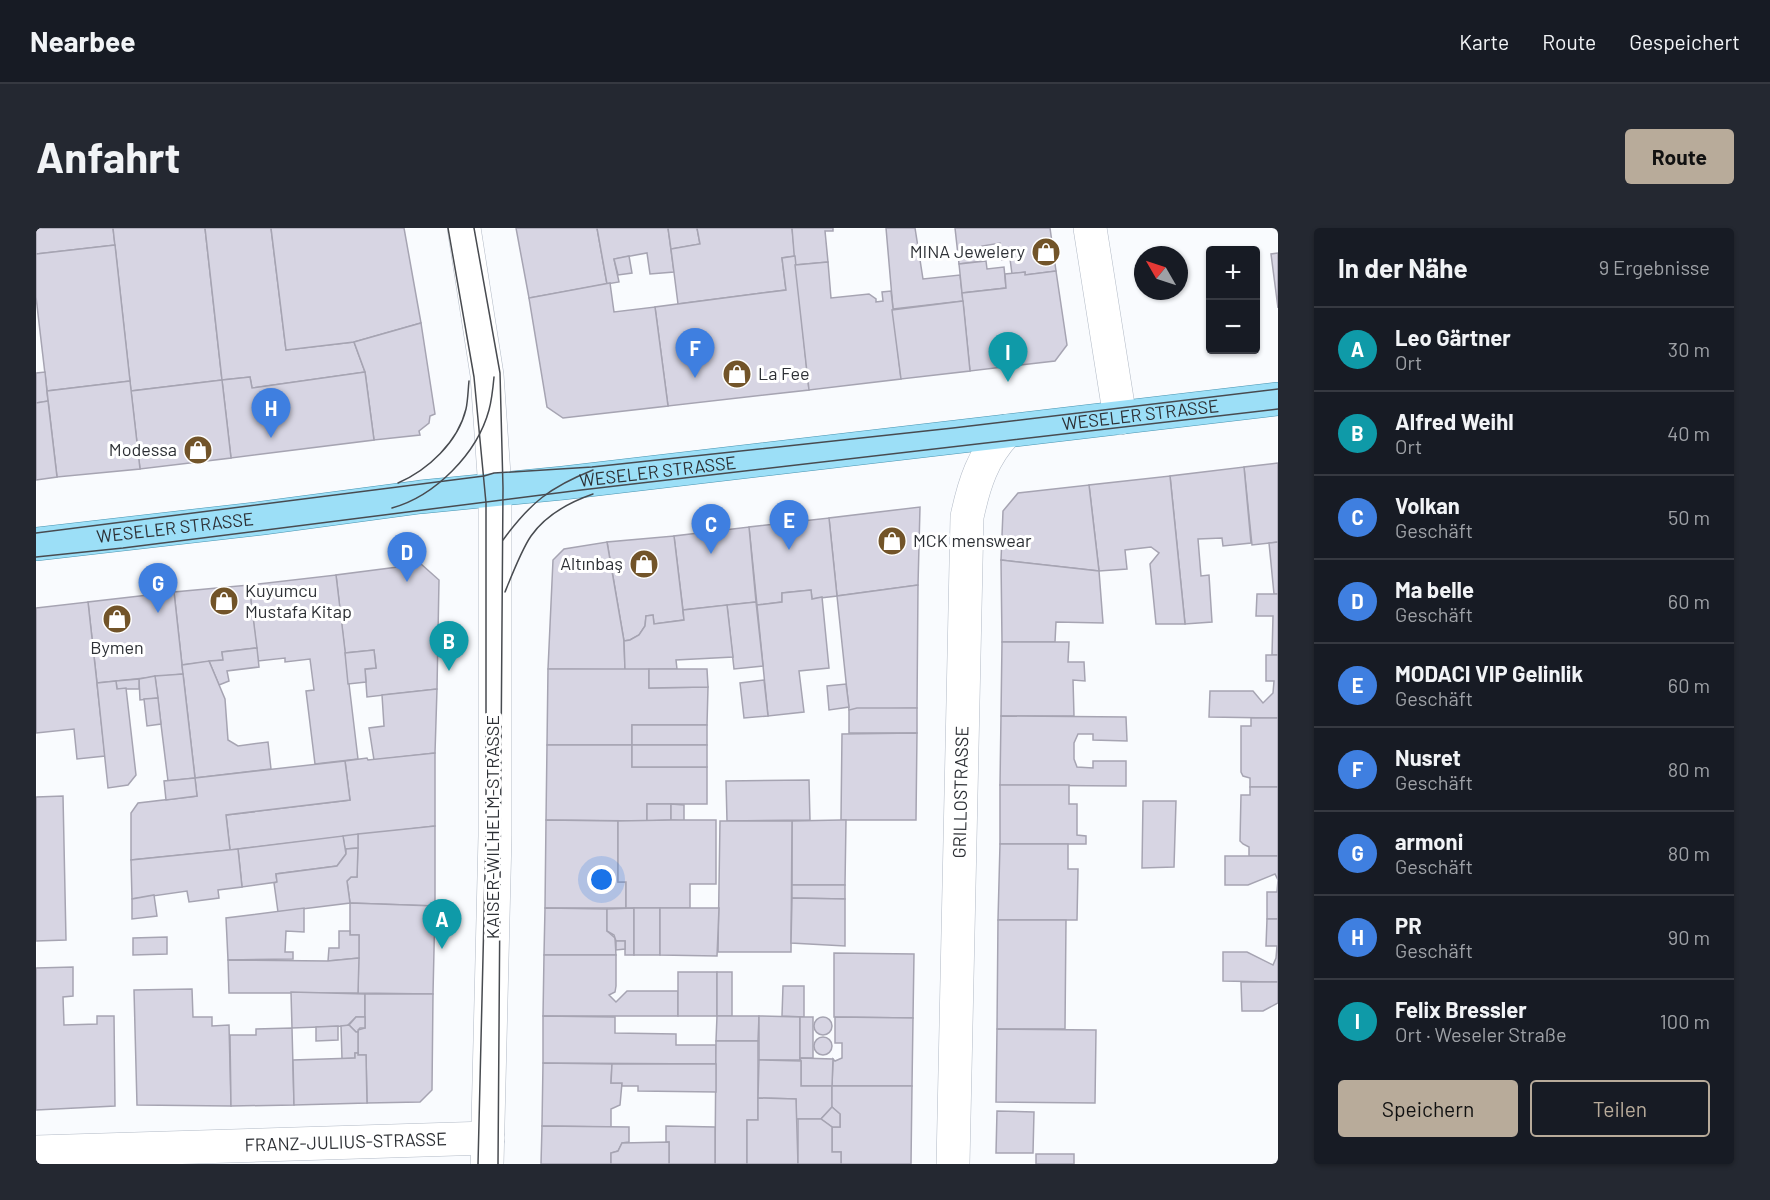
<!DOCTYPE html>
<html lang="de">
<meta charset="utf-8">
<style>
:root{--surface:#171b24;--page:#242831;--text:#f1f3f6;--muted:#9ea1a6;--line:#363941;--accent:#b8ab9a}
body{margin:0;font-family:Barlow,sans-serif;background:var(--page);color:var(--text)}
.controls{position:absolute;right:18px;top:18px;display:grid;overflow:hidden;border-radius:6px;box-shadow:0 2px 4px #0004}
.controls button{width:54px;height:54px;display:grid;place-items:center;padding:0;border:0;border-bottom:2px solid var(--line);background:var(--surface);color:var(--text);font:30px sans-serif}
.compass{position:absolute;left:1098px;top:18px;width:54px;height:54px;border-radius:50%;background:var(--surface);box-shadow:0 2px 4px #0004;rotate:309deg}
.you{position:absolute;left:566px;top:652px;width:21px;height:21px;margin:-15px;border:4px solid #fff;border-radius:50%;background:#1a73e8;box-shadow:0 0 0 9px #1a73e833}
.badge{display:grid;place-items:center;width:39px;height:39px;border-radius:50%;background:var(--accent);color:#fff;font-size:20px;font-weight:700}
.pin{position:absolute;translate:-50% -50px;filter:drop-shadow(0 2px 3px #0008)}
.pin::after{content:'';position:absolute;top:32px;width:21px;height:18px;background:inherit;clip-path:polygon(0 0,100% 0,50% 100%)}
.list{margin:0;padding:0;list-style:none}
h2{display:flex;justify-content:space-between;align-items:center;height:78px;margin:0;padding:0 24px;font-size:26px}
h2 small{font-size:20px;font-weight:400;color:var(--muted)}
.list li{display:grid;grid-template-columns:39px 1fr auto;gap:18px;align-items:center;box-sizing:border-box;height:84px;padding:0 24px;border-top:2px solid var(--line)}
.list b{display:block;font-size:22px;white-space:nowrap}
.list p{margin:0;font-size:20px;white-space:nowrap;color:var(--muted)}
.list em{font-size:20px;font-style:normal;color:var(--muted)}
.actions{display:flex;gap:12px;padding:18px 24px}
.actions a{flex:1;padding:14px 0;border:2px solid var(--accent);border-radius:6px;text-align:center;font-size:21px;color:var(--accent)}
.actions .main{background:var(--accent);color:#111}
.map{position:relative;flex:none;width:1242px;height:936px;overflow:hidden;border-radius:6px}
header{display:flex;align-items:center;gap:36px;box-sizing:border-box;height:84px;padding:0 30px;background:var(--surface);border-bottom:2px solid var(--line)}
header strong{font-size:28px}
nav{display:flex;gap:33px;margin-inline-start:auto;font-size:21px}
.intro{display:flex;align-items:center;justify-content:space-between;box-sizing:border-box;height:144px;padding:0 36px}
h1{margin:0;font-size:42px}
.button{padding:15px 27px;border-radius:6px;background:var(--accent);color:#111;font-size:21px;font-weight:700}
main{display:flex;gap:36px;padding:0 36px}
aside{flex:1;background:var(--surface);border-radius:6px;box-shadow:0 2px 4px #0004}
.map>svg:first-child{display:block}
.building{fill:#d7d5e3;stroke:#a6a4b2;stroke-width:1.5}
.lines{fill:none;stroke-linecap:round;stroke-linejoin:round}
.minor-casing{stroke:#b2bac6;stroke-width:34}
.major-casing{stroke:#4a94b0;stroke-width:34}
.minor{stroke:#fff;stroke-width:33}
.major{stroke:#9cdff7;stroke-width:33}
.tram{stroke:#484b50;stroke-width:1.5}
.labels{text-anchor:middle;stroke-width:6;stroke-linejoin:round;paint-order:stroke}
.poi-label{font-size:18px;fill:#2d3035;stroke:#fff;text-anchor:end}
.street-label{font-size:18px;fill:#2d3035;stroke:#fff}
</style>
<header>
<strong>Nearbee</strong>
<nav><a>Karte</a><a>Route</a><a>Gespeichert</a></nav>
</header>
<div class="intro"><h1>Anfahrt</h1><a class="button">Route</a></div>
<main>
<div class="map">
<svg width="1242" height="936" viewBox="0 0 1242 936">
<rect width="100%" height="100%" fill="#f9fbfe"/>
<g class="building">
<path d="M0 0H77L79 17 0 26Z"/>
<path d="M77 0H169L186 152 95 163Z"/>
<path d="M169 0H235L250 122 318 114 329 144 216 160 214 149 186 152Z"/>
<path d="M235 0H368L385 95 318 114 250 122Z"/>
<path d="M480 0H561L571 56 493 70Z"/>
<path d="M561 0H632L638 44 614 46 611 25 578 31 583 54 571 56Z"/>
<path d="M632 0H661L664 16 635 21Z"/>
<path d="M661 0H756L759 28 746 30 750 62 642 76 635 21 664 16Z"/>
<path d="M756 0H797V3H789L792 34 759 37Z"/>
<path d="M850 0H879L887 51 924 47 927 73 857 81Z"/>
<path d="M919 0H1014L1020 43 989 47V44L976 46 974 31 966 32 964 15 946 18 948 33 923 36Z"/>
<path d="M79 17 94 153 11 163 0 69V26Z"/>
<path d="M1242 25V80L1235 26Z"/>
<path d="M593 28 596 45 582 47 578 31Z"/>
<path d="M759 28 773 162 632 178 619 79 750 62 746 30Z"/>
<path d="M950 33 951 41 968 39 970 60 926 65 923 36Z"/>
<path d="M792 34 795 70 833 66 840 71V74L847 73 846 64 855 63 865 151 773 162 759 37Z"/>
<path d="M1020 43 1031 117 1019 133 934 143 926 65 970 60 969 46 989 44V47Z"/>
<path d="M574 55 578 84 619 79 632 178 527 190 511 179 493 70Z"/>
<path d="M927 73 934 143 865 151 856 82Z"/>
<path d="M385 95 399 186 394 188 393 195 383 203 384 207 338 212 329 144 318 114Z"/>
<path d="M9 144 12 173 0 175V145Z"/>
<path d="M329 144 338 212 195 230 186 152 214 149 216 160Z"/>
<path d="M186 152 195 230 104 241 95 163Z"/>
<path d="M94 153 104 241 21 249 11 163Z"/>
<path d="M12 173 21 249 0 252V175Z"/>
<path d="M1242 235V314L1216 317 1208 239Z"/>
<path d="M1208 239 1215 315 1187 318 1186 310 1162 311 1165 348 1173 347 1176 394 1149 396 1134 248Z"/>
<path d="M1134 248 1149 396H1120L1114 336 1123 325 1115 319 1089 322 1091 341 1063 343 1053 257Z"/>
<path d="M1053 257 1063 343 965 332 967 283 982 265Z"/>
<path d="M884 279 882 357 801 368 793 290Z"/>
<path d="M793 290 801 368 776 371 775 362 746 365V374L721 377 713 299Z"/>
<path d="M713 299 720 374 647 382 638 308Z"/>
<path d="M638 308 648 392 618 396 617 387 610 388 609 398 603 407 594 412 588 413 571 314Z"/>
<path d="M571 314 588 413 589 442 512 441 517 332 528 321Z"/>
<path d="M1242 314V366H1238L1233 315Z"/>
<path d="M965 332 1063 343 1067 395 1020 394 1019 414H966Z"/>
<path d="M385 336 403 352 401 461 331 469 329 441 340 440 338 422 309 425 300 347Z"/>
<path d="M300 347 322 531 279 536 270 463 278 462 274 431 249 434V430L222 433 213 357Z"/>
<path d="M213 357 221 420 186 424 187 432 146 437 138 364Z"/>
<path d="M882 357 881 480 813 482 801 368Z"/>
<path d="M775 362 776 371 786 369 793 440 763 443 768 484 732 488 721 377 746 374V365Z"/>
<path d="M138 364 147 446 61 455 52 374Z"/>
<path d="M1221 366H1242V427H1236L1237 388H1220Z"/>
<path d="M52 374 69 528 41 531 38 501 0 505V380Z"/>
<path d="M720 374 727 438 698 441 691 377Z"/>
<path d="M691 377 697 429 640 432 641 441 589 442 588 413 594 412 603 407 609 398 610 388 617 387 618 396 648 392 647 382Z"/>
<path d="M966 414H1033L1032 434H1048L1049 453 1037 452 1038 488H965Z"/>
<path d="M221 420 223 439 191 443 193 453 183 457 173 433 187 432 186 424Z"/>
<path d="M338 422 340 440 329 441 330 454 312 456 309 425Z"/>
<path d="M1230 427H1242V490L1173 489 1174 463H1217L1227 475 1237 465 1238 453H1230Z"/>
<path d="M173 433 189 471 192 512 202 518 232 514 235 541 159 550 146 437Z"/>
<path d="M512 441H613V460L672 459 671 497H596V517H511Z"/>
<path d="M613 441H671L672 459 613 460Z"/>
<path d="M147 446 159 550 132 553 119 448Z"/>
<path d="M119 448 122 470 104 472 103 451Z"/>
<path d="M103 451V461H81L80 453Z"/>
<path d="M728 452 732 488 708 490 704 455Z"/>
<path d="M80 453 81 461 90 460 100 547 92 557 72 560 61 455Z"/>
<path d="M810 456 813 479 793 482 791 458Z"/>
<path d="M401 461 399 525 338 532 333 500 348 498 346 467Z"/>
<path d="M122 470 125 496 111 498 108 471Z"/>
<path d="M821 480H881V505H813V482Z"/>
<path d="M965 488 1090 489 1091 513 1057 512V506H1042L1038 515V531L1041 539 1057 540V533H1090V558L964 557Z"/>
<path d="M1215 490H1242V559H1214V550L1207 548 1205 544V498H1215Z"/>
<rect x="596" y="497" width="75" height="20"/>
<path d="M881 505 880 592H805L806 506Z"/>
<path d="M511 517H596V539H671V576H611V593L510 592Z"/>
<rect x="596" y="517" width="75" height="22"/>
<path d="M399 525V598L194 622 190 587 314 572 309 533 331 530 332 532Z"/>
<path d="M309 533 314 572 190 587 194 622 95 632V585L102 575 161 568 159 550Z"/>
<path d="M159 550 161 568 130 572 128 553Z"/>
<path d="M773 552 774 592 691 593 690 553Z"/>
<path d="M964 557H1033V576H1041V607L1050 608V616H964Z"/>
<path d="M1214 559H1242V628H1213V619L1207 616 1204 613 1205 567H1214Z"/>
<path d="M27 568 30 712 0 713V569Z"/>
<path d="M1107 573H1140L1138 639 1106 640Z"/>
<path d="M611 576H635V592L611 593Z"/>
<path d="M635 576 648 577V593L635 592Z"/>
<path d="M510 592 582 593V654H590V680H509Z"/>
<path d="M635 592H680V656H654V680H590V654H582V593Z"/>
<path d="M805 592H810L809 657H756V593Z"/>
<path d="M684 593H756L755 724H682Z"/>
<path d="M399 598V678L314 675 311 653 315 649H321L322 606Z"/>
<path d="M322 606V620L309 621 307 608Z"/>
<path d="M307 608 310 626 301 638 240 646 241 654 206 659 202 621Z"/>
<path d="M964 616H1032V641H1042L1041 692H962Z"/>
<path d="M322 620 321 649H315L311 653 314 675 242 684 238 655 241 654 240 646 301 638 310 626V621Z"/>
<path d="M202 621 206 659 182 662 183 670 153 674 151 663 96 671 95 632Z"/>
<path d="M1189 628H1242V691H1231V664H1241L1242 652 1239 646 1212 657H1189Z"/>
<path d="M756 657H809V671L756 670Z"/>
<path d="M118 667 121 688 96 691V671Z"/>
<path d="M756 670 809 671V718L755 715Z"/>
<path d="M314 675 399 678 397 766 322 765 323 707H314Z"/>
<path d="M268 680V704L250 703 249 724H257V731L192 732 190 690Z"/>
<path d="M509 680 571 681V703L579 710 580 727H508Z"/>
<path d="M598 680V727H589V713H580L578 707 571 703V681Z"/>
<rect x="598" y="680" width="26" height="47"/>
<path d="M624 680H683L681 728 624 727Z"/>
<path d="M1231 691H1242V754L1187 753V724H1211L1237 737 1240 730 1241 718H1230Z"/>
<path d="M962 692H1030L1029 801H961Z"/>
<path d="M303 703H314V707H323V730L292 733 293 720H303Z"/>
<path d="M131 709V726L97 727V710Z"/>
<path d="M580 713H589V721L580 722Z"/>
<path d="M798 725 878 726 877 790 798 789Z"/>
<path d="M508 727H580V758L579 764 573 767 580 774 591 763H642V788H507Z"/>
<path d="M323 730 322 765H193L192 732 292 733Z"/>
<path d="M37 739V768L27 769 28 797 61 796V788H78L79 878 0 882V740Z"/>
<rect x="642" y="744" width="39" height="44"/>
<rect x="681" y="744" width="15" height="44"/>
<path d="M1205 754H1242V775L1227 783H1206Z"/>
<path d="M747 758H768V789L746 788Z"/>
<path d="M156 761 157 789H176V798L193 797 195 878 101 877 98 762Z"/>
<path d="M255 764 329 766V789H320L311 798 256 800Z"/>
<path d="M329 766H397L396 862 384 874 331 875 330 827H322V802L329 800Z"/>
<path d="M507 788 579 789V805L640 806V817H680V836L507 835Z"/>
<path d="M681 788H723L722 813H680Z"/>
<path d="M723 788 764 789V832H723Z"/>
<circle cx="787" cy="798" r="9"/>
<path d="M320 789H329V800H324L322 802V804H320L313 797Z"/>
<rect x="764" y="789" width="13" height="41"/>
<path d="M799 789 877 790 876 858H796L797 831 799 833 806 830V815H799Z"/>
<path d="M313 797 320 804H322V825H319V830L306 831 305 798Z"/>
<path d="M302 798V812L280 813V799Z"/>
<path d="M256 800 258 877 195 878 194 807H220V801Z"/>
<path d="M961 801 1060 802 1059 875 960 874Z"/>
<circle cx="787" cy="818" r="9"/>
<path d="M680 813H722V892H711V936H679Z"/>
<path d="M319 825H322V827H330L331 875 258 877 257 832 319 830Z"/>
<path d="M764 830 797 831 796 858H765V833Z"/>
<path d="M723 832 765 833V858H796V879L785 891H760V871L722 870Z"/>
<path d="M507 835 576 836 575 855H586L584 877 575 881V899L506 898Z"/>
<path d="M576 836H680V864L602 863V858H586V855H575Z"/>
<path d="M796 858H876L875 936H805V924H796V899H804V886L796 879Z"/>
<path d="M722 870 760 871 762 936H711V892H722Z"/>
<path d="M796 879 804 886V899H796L785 891Z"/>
<path d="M961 883 998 884 997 925H960Z"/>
<path d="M762 891H785L796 899V924H805V936H762Z"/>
<path d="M506 898 593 899V914L586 915 582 923 575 925V936H505Z"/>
<path d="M630 898 679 899V936H633V914H630Z"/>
<path d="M633 914V936H575V925L582 923 586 915Z"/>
<rect x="1000" y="926" width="38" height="10"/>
</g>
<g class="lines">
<g class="minor-casing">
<g id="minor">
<path d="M428 0 451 147 459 261V608L451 936"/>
<path d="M1054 0 1084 190"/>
<path id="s1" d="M0 924 452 910"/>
<path id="s2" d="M917 936 931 289C938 256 947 227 971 203"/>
</g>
</g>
<g class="major-casing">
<g id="major">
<path id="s3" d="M0 316 227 290 384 269 527 255 1242 171"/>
</g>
</g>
<use href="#minor" class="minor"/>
<use href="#major" class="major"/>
<g class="tram">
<path d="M412 0 438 149 450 275V605L442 936"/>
<path d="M438 0 464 145 467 260 462 936"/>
<path d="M362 255C392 242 422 214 430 181 432 172 432 162 433 153"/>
<path d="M356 280C399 268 441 226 453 182 456 171 457 160 458 149"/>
<path d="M0 305 448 248 458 245 556 239 917 200 1242 161"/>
<path d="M467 312C494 275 514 259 557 242"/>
<path d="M0 329 87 320 545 262 1242 181"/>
<path d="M469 364C475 349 486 321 495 308 509 288 534 274 557 266"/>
</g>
</g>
<defs>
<g id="shop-disc" transform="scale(1.5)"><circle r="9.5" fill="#725429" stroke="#fff"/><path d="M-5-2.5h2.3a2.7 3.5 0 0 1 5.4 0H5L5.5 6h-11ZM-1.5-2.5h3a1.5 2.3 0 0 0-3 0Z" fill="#fff"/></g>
</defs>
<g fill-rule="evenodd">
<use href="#shop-disc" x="1010" y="24"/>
<use href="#shop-disc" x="701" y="146"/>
<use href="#shop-disc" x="162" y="222"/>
<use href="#shop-disc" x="856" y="313"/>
<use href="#shop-disc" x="608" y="336"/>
<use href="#shop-disc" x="188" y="373"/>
<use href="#shop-disc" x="81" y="391"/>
</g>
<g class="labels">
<g class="poi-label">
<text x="989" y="30">MINA Jewelery</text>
<text x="722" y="152" text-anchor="start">La Fee</text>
<text x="141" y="228">Modessa</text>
<text x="877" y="319" text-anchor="start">MCK menswear</text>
<text x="587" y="342">Altınbaş</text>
<text x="209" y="369" text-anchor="start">Kuyumcu<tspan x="209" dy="21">Mustafa Kitap</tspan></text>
<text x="81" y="426" text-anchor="middle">Bymen</text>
</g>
<g class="street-label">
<text dy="6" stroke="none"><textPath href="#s3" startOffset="1112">WESELER STRASSE</textPath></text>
<text dy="6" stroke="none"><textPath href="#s3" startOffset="626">WESELER STRASSE</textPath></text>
<text dy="6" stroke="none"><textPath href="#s3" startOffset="140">WESELER STRASSE</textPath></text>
<text dy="6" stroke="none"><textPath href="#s2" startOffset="372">GRILLOSTRASSE</textPath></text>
<text transform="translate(457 599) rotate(-90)" y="6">KAISER-WILHELM-STRASSE</text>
<text dy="6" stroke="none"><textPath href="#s1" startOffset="310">FRANZ-JULIUS-STRASSE</textPath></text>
</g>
</g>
</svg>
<div class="controls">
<button>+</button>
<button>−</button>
</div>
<svg class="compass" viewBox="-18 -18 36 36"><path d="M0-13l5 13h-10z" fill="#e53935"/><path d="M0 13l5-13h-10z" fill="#9ea1a6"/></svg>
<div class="you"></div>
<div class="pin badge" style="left:406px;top:721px;background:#0f9aa8">A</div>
<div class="pin badge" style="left:413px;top:443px;background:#0f9aa8">B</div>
<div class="pin badge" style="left:675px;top:326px;background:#3f7fe0">C</div>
<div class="pin badge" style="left:371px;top:354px;background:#3f7fe0">D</div>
<div class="pin badge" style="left:753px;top:322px;background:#3f7fe0">E</div>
<div class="pin badge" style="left:659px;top:150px;background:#3f7fe0">F</div>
<div class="pin badge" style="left:122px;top:385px;background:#3f7fe0">G</div>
<div class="pin badge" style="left:235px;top:210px;background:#3f7fe0">H</div>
<div class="pin badge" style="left:972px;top:154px;background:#0f9aa8">I</div>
</div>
<aside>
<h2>In der Nähe<small>9 Ergebnisse</small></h2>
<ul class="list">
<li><span class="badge" style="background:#0f9aa8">A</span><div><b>Leo Gärtner</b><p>Ort</p></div><em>30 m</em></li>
<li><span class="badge" style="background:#0f9aa8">B</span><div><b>Alfred Weihl</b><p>Ort</p></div><em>40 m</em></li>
<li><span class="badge" style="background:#3f7fe0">C</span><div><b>Volkan</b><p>Geschäft</p></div><em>50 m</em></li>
<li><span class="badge" style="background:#3f7fe0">D</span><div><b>Ma belle</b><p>Geschäft</p></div><em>60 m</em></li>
<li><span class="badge" style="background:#3f7fe0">E</span><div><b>MODACI VIP Gelinlik</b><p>Geschäft</p></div><em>60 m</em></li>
<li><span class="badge" style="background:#3f7fe0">F</span><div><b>Nusret</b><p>Geschäft</p></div><em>80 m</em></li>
<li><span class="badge" style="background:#3f7fe0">G</span><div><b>armoni</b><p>Geschäft</p></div><em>80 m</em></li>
<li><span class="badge" style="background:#3f7fe0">H</span><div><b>PR</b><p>Geschäft</p></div><em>90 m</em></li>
<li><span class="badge" style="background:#0f9aa8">I</span><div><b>Felix Bressler</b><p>Ort · Weseler Straße</p></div><em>100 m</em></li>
</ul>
<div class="actions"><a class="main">Speichern</a><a>Teilen</a></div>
</aside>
</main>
